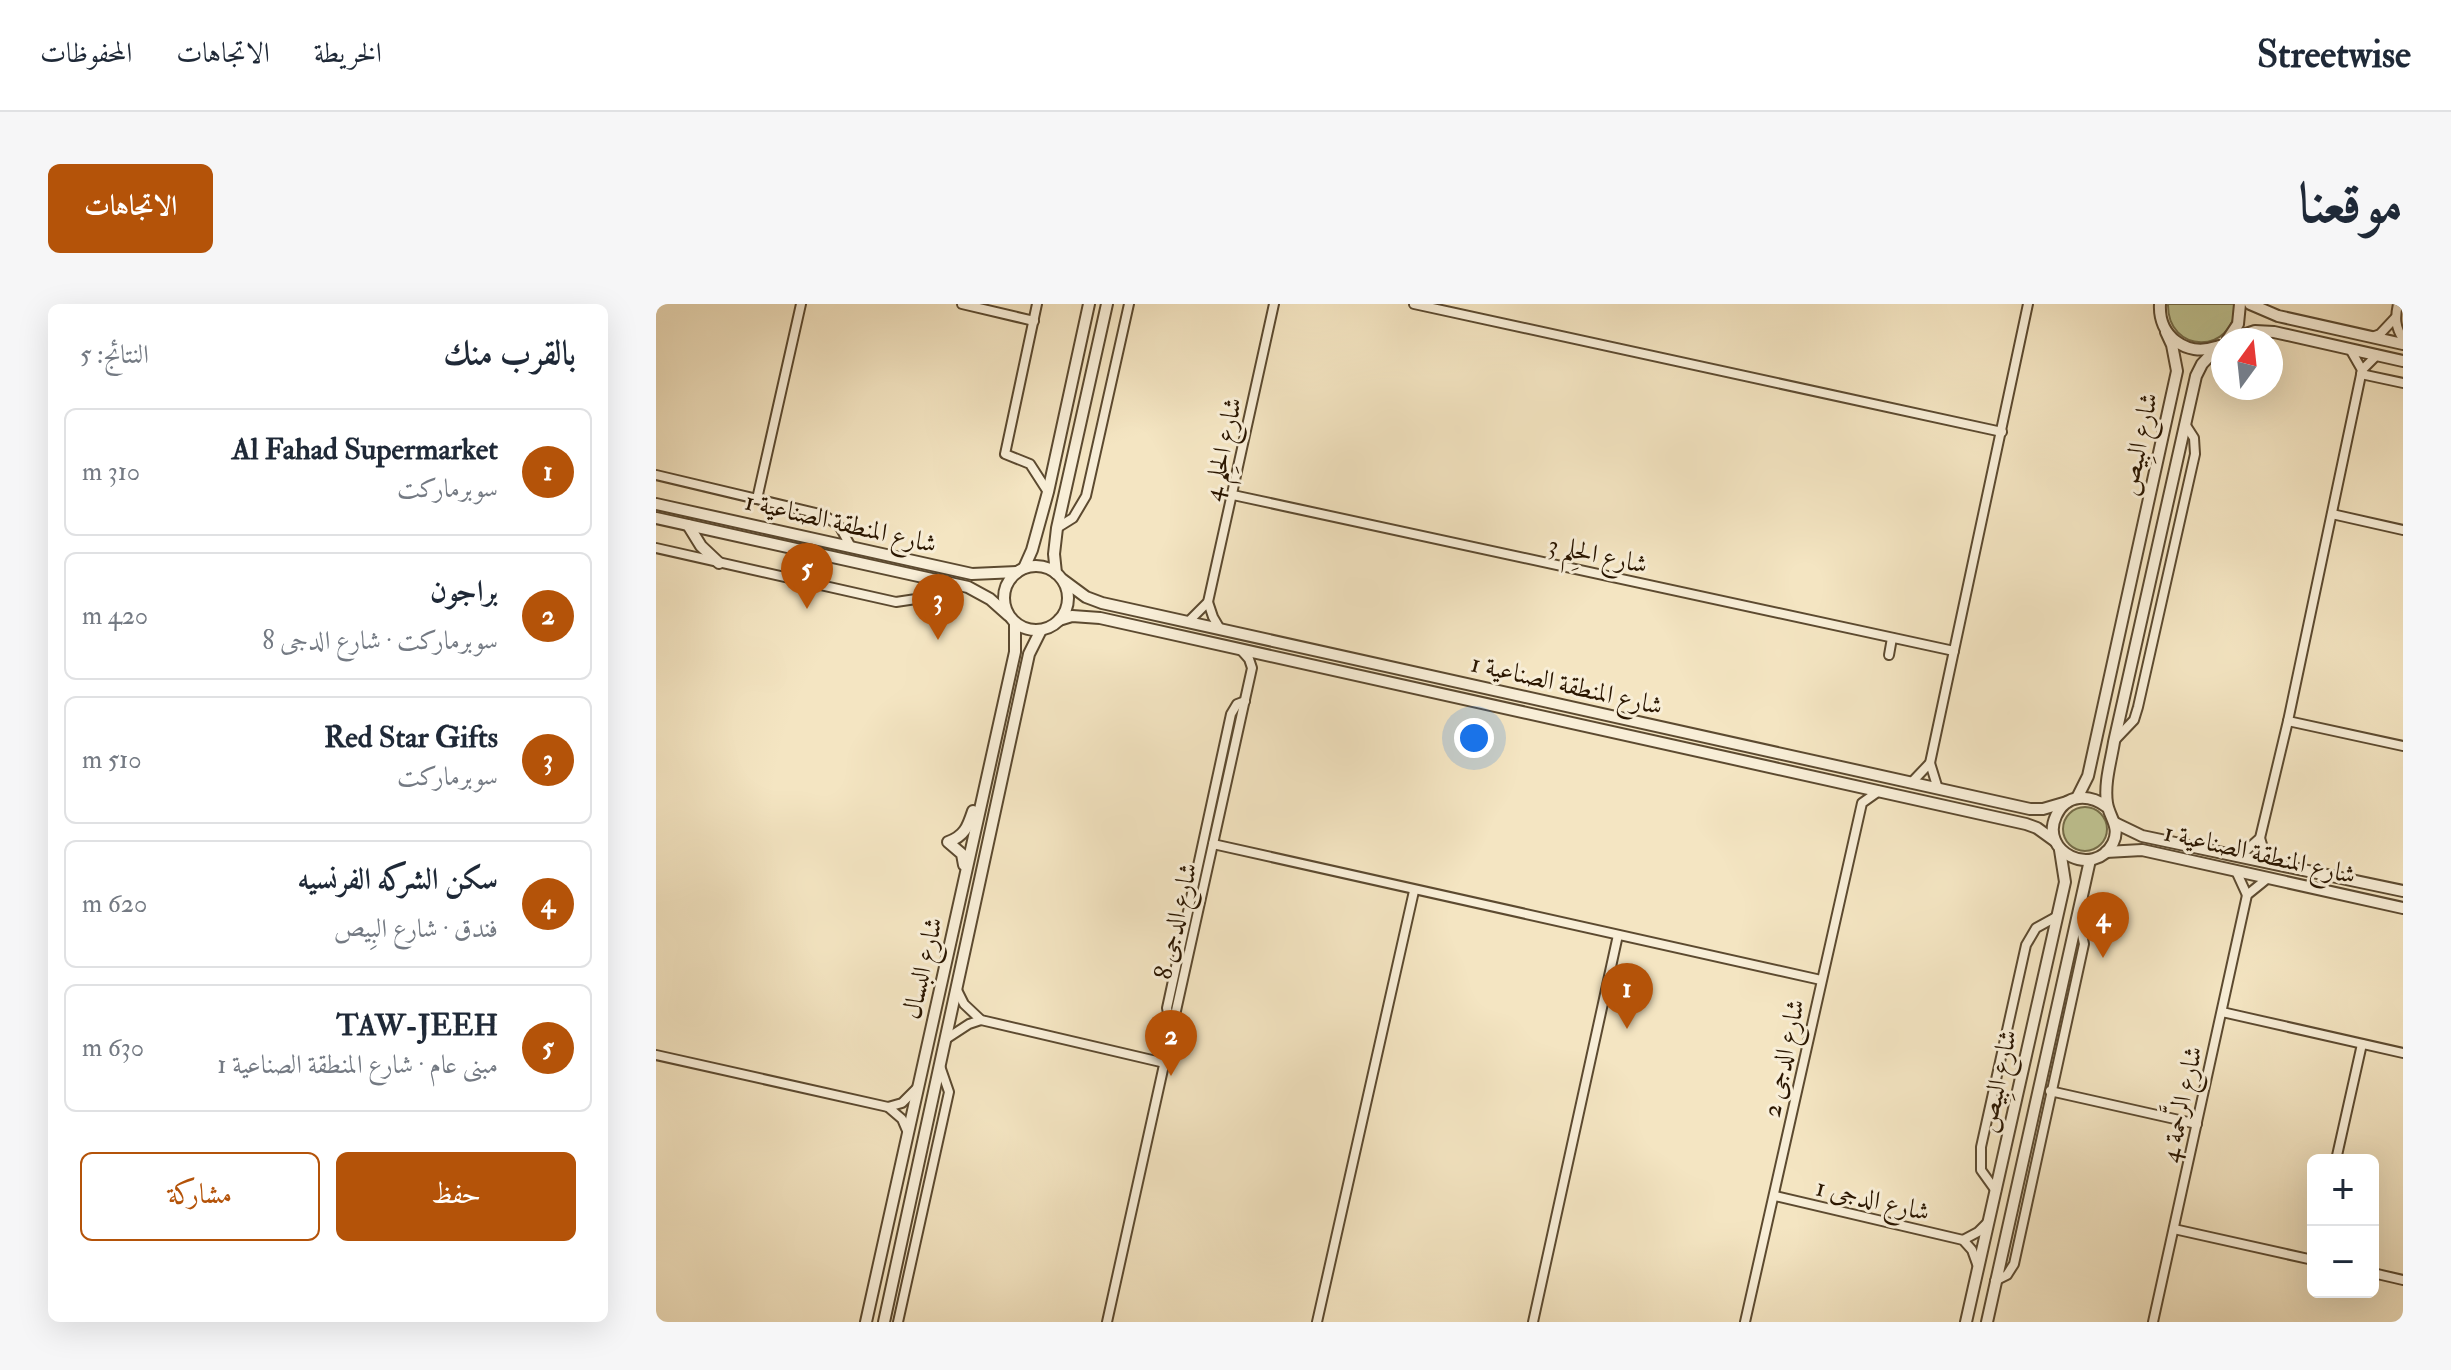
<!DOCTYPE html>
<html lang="ar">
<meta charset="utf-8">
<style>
:root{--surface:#fff;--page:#f6f6f7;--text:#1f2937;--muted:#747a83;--line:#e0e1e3;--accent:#b45309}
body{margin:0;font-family:"IM FELL Double Pica",Amiri,serif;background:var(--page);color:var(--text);direction:rtl}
.controls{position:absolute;right:24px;bottom:24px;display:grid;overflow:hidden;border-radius:12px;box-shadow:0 8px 32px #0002}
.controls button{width:72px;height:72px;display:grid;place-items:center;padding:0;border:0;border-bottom:2px solid var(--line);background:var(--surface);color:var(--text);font:40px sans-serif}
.compass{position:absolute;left:1555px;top:24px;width:72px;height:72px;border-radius:50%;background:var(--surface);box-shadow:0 8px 32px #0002;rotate:15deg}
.you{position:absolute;left:818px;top:434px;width:28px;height:28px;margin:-20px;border:6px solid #fff;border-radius:50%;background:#1a73e8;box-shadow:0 0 0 12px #1a73e833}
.badge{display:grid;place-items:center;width:52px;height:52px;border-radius:50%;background:var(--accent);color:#fff;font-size:26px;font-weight:700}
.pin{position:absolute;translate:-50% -66px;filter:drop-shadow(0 2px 4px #0008)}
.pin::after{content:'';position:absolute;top:42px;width:28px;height:24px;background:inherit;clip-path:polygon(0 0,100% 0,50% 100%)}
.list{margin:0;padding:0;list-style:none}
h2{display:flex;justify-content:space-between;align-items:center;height:104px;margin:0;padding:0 32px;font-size:34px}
h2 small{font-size:26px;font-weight:400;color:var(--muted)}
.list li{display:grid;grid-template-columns:52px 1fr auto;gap:24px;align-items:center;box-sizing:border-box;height:128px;margin:0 16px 16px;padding:0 16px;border:2px solid var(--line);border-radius:12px}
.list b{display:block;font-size:30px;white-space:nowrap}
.list p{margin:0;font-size:26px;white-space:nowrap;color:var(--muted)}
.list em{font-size:26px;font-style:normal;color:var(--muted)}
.actions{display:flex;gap:16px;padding:24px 32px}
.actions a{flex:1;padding:18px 0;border:2px solid var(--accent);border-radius:12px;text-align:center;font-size:28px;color:var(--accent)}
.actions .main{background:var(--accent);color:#fff}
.map{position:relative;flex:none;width:1747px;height:1018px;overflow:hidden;direction:ltr;border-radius:12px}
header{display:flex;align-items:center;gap:48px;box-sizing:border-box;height:112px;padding:0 40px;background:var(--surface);border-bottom:2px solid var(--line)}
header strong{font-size:38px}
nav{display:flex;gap:44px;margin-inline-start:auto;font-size:28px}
.intro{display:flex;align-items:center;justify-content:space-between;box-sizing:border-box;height:192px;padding:0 48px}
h1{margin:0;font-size:56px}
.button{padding:20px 36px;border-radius:12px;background:var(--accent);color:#fff;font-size:28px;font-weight:700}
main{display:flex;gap:48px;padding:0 48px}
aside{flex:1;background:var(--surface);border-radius:12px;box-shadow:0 8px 32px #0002}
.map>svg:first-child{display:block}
.green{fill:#bfc391;stroke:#746c48;stroke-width:2}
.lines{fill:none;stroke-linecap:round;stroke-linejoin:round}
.minor-casing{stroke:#5c4a30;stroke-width:12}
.tertiary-casing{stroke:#5c4a30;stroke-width:14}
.minor{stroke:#f8eed7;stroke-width:8}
.tertiary{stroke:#f8eed7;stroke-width:10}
.labels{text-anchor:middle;stroke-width:6;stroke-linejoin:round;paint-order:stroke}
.street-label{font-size:26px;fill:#2a1600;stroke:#f8eed7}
</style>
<header>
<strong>Streetwise</strong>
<nav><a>الخريطة</a><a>الاتجاهات</a><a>المحفوظات</a></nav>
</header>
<div class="intro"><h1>موقعنا</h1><a class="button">الاتجاهات</a></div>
<main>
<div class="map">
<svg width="1747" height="1018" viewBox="0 0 1747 1018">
<rect width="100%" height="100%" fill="#f4e5c2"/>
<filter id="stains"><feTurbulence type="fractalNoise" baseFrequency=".0025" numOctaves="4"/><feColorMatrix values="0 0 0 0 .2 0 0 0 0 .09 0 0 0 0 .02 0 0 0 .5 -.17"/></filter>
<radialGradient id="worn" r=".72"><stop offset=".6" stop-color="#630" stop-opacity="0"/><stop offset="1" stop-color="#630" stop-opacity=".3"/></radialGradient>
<g class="green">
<path d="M1512 0H1580C1578 52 1511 50 1512 0Z"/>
<circle cx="1429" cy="525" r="22"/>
</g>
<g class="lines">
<g class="minor-casing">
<g id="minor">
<path d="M306 0 378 17"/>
<path d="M381 0 349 150 374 160 392 188"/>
<path d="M758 0 1346 128"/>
<path d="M1742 0C1739 13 1739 23 1747 35"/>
<path d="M1716 33 1724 30 1739 14"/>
<path d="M1694 45 1706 66"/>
<path d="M1705 70 1747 79"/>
<path d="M0 171 168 211 184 223 195 243"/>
<path d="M577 191 1298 347"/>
<path d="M101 195 145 0"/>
<path d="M1676 210 1747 226"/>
<path d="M401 224 417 214 430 192 473 0"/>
<path d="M0 244 240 298 260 295 281 276"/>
<path d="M552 298 557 313 564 325"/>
<path d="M532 318 552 298 618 0"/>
<path d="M1233 351 1236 334"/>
<path d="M1632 417 1747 442"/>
<path d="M1458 437 1478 416 1482 403 1539 150 1538 134 1529 120"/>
<path d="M1274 459 1282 485"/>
<path d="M1255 479 1274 459 1372 0"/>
<path d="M1604 534 1611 557"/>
<path d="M557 540 1165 676"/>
<path d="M1585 551 1604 534 1632 417 1706 66 1721 51"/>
<path d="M1580 567 1591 591"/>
<path d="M301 686 308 700 325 716 509 759"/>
<path d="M1566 708 1747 749"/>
<path d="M515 725 511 704 575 410 581 400 589 397"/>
<path d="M290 735 313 720 325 716"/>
<path d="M0 751 232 803 246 815 252 829"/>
<path d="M1394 787 1541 820"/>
<path d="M232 803 246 799 261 784"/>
<path d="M1680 856 1706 740"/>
<path d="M1340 887 1325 866V843L1370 641 1380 624 1400 613"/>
<path d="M1119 892 1307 936 1316 946 1321 960"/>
<path d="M1518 925 1657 956"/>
<path d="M1307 936 1322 928 1332 918"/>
<path d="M1717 969 1747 976"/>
<path d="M1339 977 1351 971 1358 960 1428 640 1426 630 1420 620"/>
<path d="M242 1018 293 788 284 762"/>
<path d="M451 1018 596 364 593 355 585 346"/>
<path d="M661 1018 758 587"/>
<path d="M877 1018 962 631"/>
<path d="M1089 1018 1206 499 1223 487"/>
<path d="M1497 1018 1591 591 1612 574"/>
</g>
</g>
<g class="tertiary-casing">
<g id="tertiary">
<path d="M1504 0C1502 32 1530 53 1560 43"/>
<path d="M1594 0 1622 12 1747 40"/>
<path d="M1572 35 1582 20 1584 0"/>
<path d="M1572 36 1599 27 1618 28 1747 57"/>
<path d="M0 200 316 270 361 268"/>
<path d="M0 214 312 283 334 295 352 311"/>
<path d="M32 221 45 242 63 259"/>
<circle cx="380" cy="294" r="32"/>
<path d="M368 264 376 246 392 188 433 0"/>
<path d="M400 269 398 250 401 224 451 0"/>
<path d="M407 276 430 293 446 299 1374 505H1387L1411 498"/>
<path d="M403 316 416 312 444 314 1370 520 1381 524 1399 537"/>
<path d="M1421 494 1432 472 1521 67 1516 41 1510 28"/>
<path d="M1451 503C1434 490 1410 489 1400 512 1383 548 1438 575 1457 539 1465 523 1453 513 1451 499 1448 479 1455 457 1458 438L1540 72 1546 60 1563 42"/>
<path d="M1459 519 1486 532 1747 587"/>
<path d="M1450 548 1486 546 1747 604"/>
<path d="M308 561 306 550 292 538C309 532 312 522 317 507"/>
<path d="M210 1018 359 348V319"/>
<path d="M228 1018 373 350 385 326"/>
<path d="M1310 1018 1409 578 1404 546"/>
<path d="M1331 1018 1434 556"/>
</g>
</g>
<use href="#minor" class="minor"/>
<use href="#tertiary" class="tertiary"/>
</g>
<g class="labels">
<g class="street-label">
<text transform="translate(1482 140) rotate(-78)" y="9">شارع البِيص</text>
<text transform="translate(566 145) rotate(-78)" y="9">شارع الحِلم 4</text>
<text transform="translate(185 218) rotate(13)" y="9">شارع المنطقة الصناعية 1</text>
<text transform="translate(942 250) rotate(12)" y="9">شارع الحِلم 3</text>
<text transform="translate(911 380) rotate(13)" y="9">شارع المنطقة الصناعية 1</text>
<text transform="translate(1604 549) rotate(13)" y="9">شارع المنطقة الصناعية 1</text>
<text transform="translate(519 617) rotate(-77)" y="9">شارع الدجى 8</text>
<text transform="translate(266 664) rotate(-77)" y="9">شارع البسال</text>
<text transform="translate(1127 754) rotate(-78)" y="9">شارع الدجى 2</text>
<text transform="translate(1341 777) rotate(-78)" y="9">شارع البِيص</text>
<text transform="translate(1525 800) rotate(-78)" y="9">شارع الرَّحمة 4</text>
<text transform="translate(1217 895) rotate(13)" y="9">شارع الدجى 1</text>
</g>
</g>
<rect width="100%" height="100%" filter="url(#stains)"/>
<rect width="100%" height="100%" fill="url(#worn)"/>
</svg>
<div class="controls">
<button>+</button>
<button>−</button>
</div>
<svg class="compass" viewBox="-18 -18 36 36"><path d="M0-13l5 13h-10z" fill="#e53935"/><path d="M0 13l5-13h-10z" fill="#747a83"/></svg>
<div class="you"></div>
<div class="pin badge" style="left:971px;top:725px">1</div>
<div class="pin badge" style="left:515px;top:772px">2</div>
<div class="pin badge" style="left:282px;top:336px">3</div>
<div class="pin badge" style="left:1447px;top:654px">4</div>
<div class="pin badge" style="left:151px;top:305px">5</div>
</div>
<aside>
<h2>بالقرب منك<small>النتائج: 5</small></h2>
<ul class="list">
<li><span class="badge">1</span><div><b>Al Fahad Supermarket</b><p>سوبرماركت</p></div><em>310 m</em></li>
<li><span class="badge">2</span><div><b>براجون</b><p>سوبرماركت · شارع الدجى 8</p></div><em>420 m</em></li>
<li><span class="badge">3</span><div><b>Red Star Gifts</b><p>سوبرماركت</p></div><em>510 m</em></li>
<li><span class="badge">4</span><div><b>سكن الشركه الفرنسيه</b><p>فندق · شارع البِيص</p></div><em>620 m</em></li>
<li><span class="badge">5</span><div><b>TAW-JEEH</b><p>مبنى عام · شارع المنطقة الصناعية 1</p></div><em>630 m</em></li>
</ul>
<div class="actions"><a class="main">حفظ</a><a>مشاركة</a></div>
</aside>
</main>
